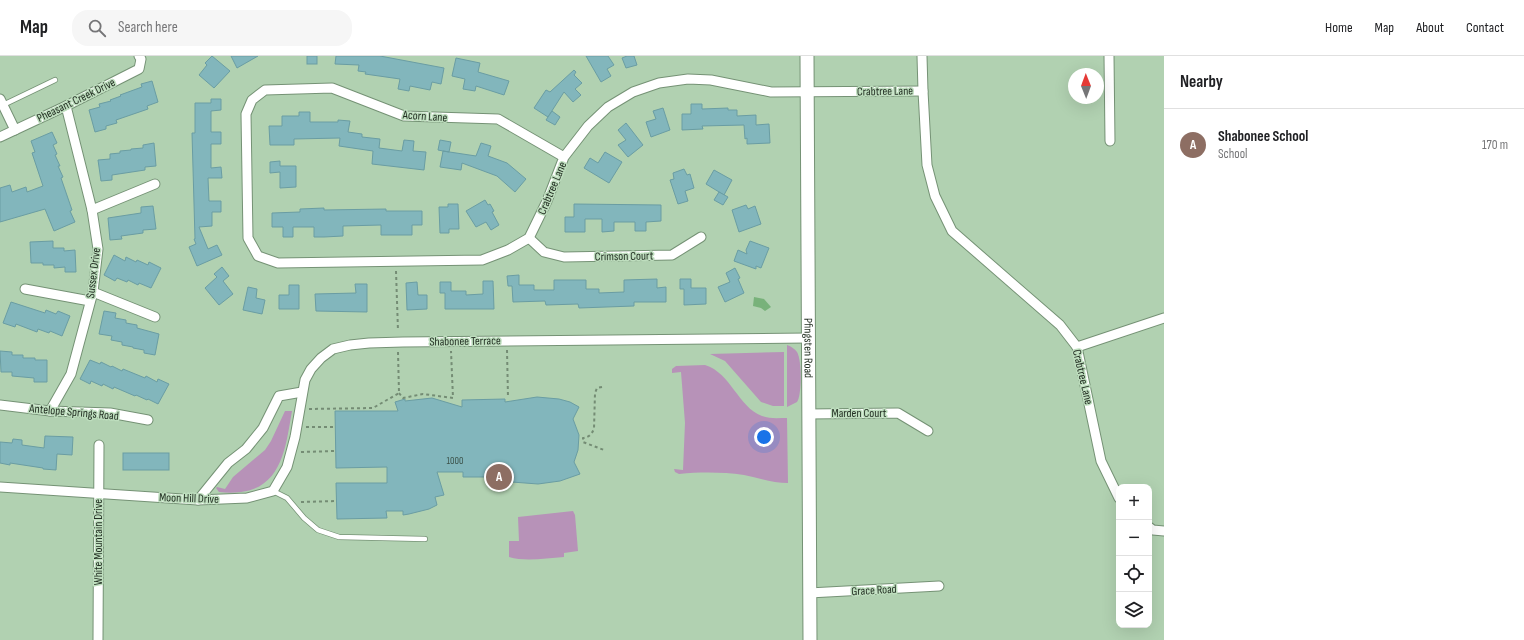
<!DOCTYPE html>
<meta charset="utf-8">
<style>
:root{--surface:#fff;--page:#f6f6f6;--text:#202124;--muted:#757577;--line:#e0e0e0;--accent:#88258e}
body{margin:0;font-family:"Sofia Sans Condensed",sans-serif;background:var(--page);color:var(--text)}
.controls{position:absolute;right:12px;bottom:12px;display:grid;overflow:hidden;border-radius:8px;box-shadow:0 4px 16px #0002}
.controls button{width:36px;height:36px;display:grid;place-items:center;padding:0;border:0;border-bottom:1px solid var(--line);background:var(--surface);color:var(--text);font:20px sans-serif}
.compass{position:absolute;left:1068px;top:12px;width:36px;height:36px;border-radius:50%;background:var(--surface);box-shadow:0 4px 16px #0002;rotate:359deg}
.you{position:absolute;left:764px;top:381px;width:14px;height:14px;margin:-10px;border:3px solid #fff;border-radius:50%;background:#1a73e8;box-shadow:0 0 0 6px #1a73e833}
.badge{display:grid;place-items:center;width:26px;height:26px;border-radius:50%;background:var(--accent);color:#fff;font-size:13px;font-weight:700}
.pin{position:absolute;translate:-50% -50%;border:2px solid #fff;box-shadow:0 1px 4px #0006}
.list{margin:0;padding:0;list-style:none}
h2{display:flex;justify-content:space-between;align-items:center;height:52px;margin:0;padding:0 16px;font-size:17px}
h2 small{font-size:13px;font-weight:400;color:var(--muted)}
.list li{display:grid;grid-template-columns:26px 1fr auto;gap:12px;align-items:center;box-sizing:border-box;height:72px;padding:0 16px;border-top:1px solid var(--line)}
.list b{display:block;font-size:15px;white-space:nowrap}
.list p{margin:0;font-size:13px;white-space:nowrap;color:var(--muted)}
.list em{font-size:13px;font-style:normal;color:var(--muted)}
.icon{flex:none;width:22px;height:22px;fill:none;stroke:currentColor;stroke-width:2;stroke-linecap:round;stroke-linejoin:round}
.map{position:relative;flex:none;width:1164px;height:584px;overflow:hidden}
header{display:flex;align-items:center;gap:24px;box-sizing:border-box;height:56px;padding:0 20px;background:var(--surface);border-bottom:1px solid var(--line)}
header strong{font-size:19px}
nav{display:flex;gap:22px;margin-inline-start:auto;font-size:14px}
.search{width:280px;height:36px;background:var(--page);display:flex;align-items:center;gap:10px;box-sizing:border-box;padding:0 14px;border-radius:16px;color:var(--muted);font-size:15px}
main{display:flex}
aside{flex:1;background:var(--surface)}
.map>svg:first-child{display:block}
.green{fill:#b792b8}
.water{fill:#78b27a}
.building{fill:#82b6bc;stroke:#6a9da3}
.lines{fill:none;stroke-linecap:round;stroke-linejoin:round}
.service-casing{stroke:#759275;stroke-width:6}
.minor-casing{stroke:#759275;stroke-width:11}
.secondary-casing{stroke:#759275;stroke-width:15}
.path{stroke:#748c74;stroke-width:2;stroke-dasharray:3 3;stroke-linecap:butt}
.service{stroke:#fff;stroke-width:4.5}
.minor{stroke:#fff;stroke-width:9}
.secondary{stroke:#fff;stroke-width:13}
.labels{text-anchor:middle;stroke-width:3;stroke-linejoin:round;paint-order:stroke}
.number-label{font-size:10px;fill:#3b5149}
.street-label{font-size:12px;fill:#232f23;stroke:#bedebe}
</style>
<header>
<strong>Map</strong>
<div class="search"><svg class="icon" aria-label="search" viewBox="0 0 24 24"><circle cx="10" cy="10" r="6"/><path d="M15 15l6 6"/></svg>Search here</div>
<nav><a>Home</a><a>Map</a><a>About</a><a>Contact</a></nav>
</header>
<main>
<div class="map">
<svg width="1164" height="584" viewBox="0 0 1164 584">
<rect width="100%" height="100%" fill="#b1d1b1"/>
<g class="green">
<path d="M787 289C790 290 795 293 797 296 802 304 802 339 797 346L787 351Z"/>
<path d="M784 296V350H773L761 346 725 305 710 298Z"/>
<path d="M705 309C731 317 738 351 762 360 770 363 778 362 787 362L788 427C773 427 759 422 744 419 722 416 701 416 679 418L675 416 674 413 683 414 685 367 681 316 672 317V313L676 310Z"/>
<path d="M285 355H292C286 388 283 431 241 436 234 437 227 437 219 436L216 432 217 431 225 433 233 421 265 394 271 385Z"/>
<path d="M573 455 575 459 578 495 564 497V501C546 502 526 506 509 501V485H519L518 461Z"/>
</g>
<path class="water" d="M754 241 764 243 771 251 765 255 761 252 753 250Z"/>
<g class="building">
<path d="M212 0 230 15 214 32 199 19 207 9 205 7Z"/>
<path d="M231 0H258L237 12Z"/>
<rect x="307" y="0" width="10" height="8"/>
<path d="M336 0H380L444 12 441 28 432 26 430 34 410 30 409 35 398 33 400 23 365 18 366 16 358 15 359 9 335 8Z"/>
<path d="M586 0H608L614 9 607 13 611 20 601 26Z"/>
<path d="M627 0H634L637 9 626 12 622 2Z"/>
<path d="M456 2 480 7 478 16 509 25 504 39 476 30 475 35 463 33 465 23 452 20Z"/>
<path d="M574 14 576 16 574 19 582 27 575 33 581 39 573 46 564 36 548 61 534 52 546 34 550 36Z"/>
<path d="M152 25 158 46 147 50 148 53 116 64 117 67 106 70V73L95 76 89 54 100 51 99 48 111 45 110 44 121 40 120 39 142 31 141 28Z"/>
<path d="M211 43H221V54L211 55V76H221V88H211V112L221 111 222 122H208L209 145H221V156H212V170L199 171 208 193 217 189 222 199 197 210 189 191 196 188 194 183H195L192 77H195V47H211Z"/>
<path d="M691 48H702V53L728 52V54H737V60L756 59V69L769 68 770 87 747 88V82L745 83 744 69 702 70 703 73 682 74V58H691Z"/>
<path d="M663 52 670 74 651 81 646 66 656 63 653 55Z"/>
<path d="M552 55 560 61 555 69 546 64Z"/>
<path d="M299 56H310V66H338V64L350 65 348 76 362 78V81L380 83 379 92 402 95 404 84 414 85 413 95 426 96 424 114 372 108 373 95 339 90 340 82 294 83V89H270L269 70H282V60H299Z"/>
<path d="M626 67 643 89 628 101 618 89 626 84 618 74Z"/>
<path d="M52 76 57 87 53 89 57 98 55 99 60 110H58L63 121 61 122 72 154 70 155 75 166 54 175 45 153 0 166V132L10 129 12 136 26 131 27 136 43 130 32 97 35 96 31 85Z"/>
<path d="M440 84 451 86 449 96 443 95 476 100 481 87 491 90 488 100 507 107 526 123 515 136 497 120 462 107 461 114 440 111 443 95 438 94Z"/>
<path d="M154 87 156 110 145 111V114L112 119V124L101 125 98 104 110 103V98L120 97V95L131 94V93L143 92V89Z"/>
<path d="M605 96 622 106 609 127 584 112 590 102 598 107Z"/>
<path d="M280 105V110H296V131L280 132V116L270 117V106Z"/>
<path d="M684 113 687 119 690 118 694 132 685 135 688 145 678 148 670 124 674 123 673 117Z"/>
<path d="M714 114 732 124 724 139 706 128Z"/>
<path d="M719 136 728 141 723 149 714 144Z"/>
<path d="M485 144 488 149 490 148 494 155 492 156 499 169 491 174 486 166 476 171 466 155Z"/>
<path d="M448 148H458L459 173H449V177H440L439 151H448Z"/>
<path d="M574 148 661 149V165L646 166V175H635V166H614V175L602 176V163H585V176H565V161H574Z"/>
<path d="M746 149 748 153 755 150 761 168 739 176 732 154Z"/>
<path d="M153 150 156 173 143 174V177L121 180 122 183 110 184 108 162 141 157V151Z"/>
<path d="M324 152V154L386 153V155H422V169H412V179H381V169L343 170V180L324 181H314V171H293V181H283V171H272V157L300 156V153Z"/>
<path d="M53 185V192H64V195L75 194 76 216H65V211L54 212V209H43V207H31L30 186Z"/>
<path d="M750 185 769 192 761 212 756 210V213L734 205 738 194 747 198 746 194Z"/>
<path d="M114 199 125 205 126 201 136 206 137 204 148 209 149 206 161 212 151 232 139 227 138 229 128 224 127 226 117 222 115 225 104 219Z"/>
<path d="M222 211 229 220 223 225 233 238 219 249 205 232 217 221 214 218Z"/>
<path d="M735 212 740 222 738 223 744 237 725 246 718 231 730 226 726 217Z"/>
<path d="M519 219V229H534V234H554V224H586V233H599V237L624 236V224L657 223V232L666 231V246H634V250L579 252 578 248 546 249 545 245 513 246 512 230H508L507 220Z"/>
<path d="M680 223H691V232H706V248L684 249V233H680Z"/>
<path d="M483 225H493L494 253H445V237H440V226H451V235H466V239L483 238Z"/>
<path d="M417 226 418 239H427V253L407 254 406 227Z"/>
<path d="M355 228H367V256L316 255 315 238 356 237Z"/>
<path d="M289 229H299V253H279V239H289Z"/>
<path d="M248 231 257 233 256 242 265 244 262 258 243 254Z"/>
<path d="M11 246 45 257 46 254 56 258 58 255 70 260 62 280 50 275 49 277 38 273 37 276 16 268 15 271 3 267Z"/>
<path d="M104 255 116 257 115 262 126 264V267L137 269V272L159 278 155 299 144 297V294L133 292V291L122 289V286L111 284 112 280 99 278Z"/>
<path d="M0 295 12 296V299H23V302H35V304H47V326H34V322L12 320V316H1Z"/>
<path d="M90 304 100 308 101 306 111 311 112 310 122 315 123 313 145 322 146 320 157 326 158 323 169 328 158 348 148 343 147 344 136 339 135 340 114 331 113 333 103 328 102 330 91 325 90 328 80 323Z"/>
<path d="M537 341 559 343 570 346 579 351 573 363 579 379 578 394 574 406 580 418 560 425 538 428 512 426 514 421H463V416H437L444 439 435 441 437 449 429 453 409 458 403 459V455H386L387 462 337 463 336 427H387V411L336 412 335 355H398L395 346 405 343V345L432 342 462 351V344L505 343V346Z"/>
<path d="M45 380 73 381 72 399 57 398 56 414 43 413V412L10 407V409L0 407V386L12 387 13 383 22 384V389L44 392Z"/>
<rect x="123" y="397" width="46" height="17"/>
</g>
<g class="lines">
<g class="service-casing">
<g id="service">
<path d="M3 49 55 24"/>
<path d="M273 435 287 442 304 462 318 474 339 481 425 483"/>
</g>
</g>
<g class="minor-casing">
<g id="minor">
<path d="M922 0 923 35 927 109 935 140 952 175 1060 269 1077 291 1101 405 1119 442"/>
<path d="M1109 0 1110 85"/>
<path d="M0 43 15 74"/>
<path d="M0 81 66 50 139 13 141 3 139 0"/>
<path d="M564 101 498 63 404 60 332 32 265 34 252 44 246 58 248 182 258 200 278 207 482 204 508 194 529 182 547 145 564 101 588 70 608 51 633 36 659 27 688 23 711 24 771 36 923 35"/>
<path d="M92 154 155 128"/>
<path d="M529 182 544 196 564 201 672 199 701 181"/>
<path d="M25 233 90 245"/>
<path d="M93 236 155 261"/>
<path d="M1077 291 1164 262"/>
<path d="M0 349 50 355 110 357 148 364"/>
<path d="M50 355 71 318 93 236 98 193 92 154 66 50"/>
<path d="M808 358 898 357 928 375"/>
<path d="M0 431 198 444 247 442 273 435 287 411 295 381 305 324 311 313 321 302 333 293 350 289 369 287 403 286 808 282"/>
<path d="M198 444 228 407 246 393 263 372 279 340 302 336"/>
<path d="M1149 471 1153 474 1164 475"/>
<path d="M809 537 939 530"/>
<path d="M98 584 99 389"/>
</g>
</g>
<g class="secondary-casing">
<g id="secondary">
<path id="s1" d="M807 0 810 584"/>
</g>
</g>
<g class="path">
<path d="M396 215 398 275"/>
<path d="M507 294 508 342"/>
<path d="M602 331 597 332 595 337 594 373C591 379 589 381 583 382V386L604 394"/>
<path d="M399 337 403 342 423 338 453 342 451 295"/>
<path d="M309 353 373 352 399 337 398 296"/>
<path d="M306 371H334"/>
<path d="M301 396 335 395"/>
<path d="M301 446 336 445"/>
</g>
<use href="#service" class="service"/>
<use href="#minor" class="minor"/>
<use href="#secondary" class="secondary"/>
</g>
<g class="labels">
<g class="number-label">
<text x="455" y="408">1000</text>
</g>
<g class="street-label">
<text transform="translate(885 35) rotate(-1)" y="4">Crabtree Lane</text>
<text transform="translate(76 44) rotate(-26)" y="4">Pheasant Creek Drive</text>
<text transform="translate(425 60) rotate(4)" y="4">Acorn Lane</text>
<text transform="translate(552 132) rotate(-67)" y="4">Crabtree Lane</text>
<text transform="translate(624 200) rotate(-1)" y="4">Crimson Court</text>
<text transform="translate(93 217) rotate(-83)" y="4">Sussex Drive</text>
<text transform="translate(465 285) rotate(-1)" y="4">Shabonee Terrace</text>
<text dy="4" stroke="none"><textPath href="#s1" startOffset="292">Pfingsten Road</textPath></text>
<text transform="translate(1083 321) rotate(77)" y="4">Crabtree Lane</text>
<text transform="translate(74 356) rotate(5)" y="4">Antelope Springs Road</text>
<text x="859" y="361">Marden Court</text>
<text transform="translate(189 442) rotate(2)" y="4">Moon Hill Drive</text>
<text transform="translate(98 486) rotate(-90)" y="4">White Mountain Drive</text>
<text transform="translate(874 534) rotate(-3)" y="4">Grace Road</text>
</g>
</g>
</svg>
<div class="controls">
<button>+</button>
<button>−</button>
<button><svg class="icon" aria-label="locate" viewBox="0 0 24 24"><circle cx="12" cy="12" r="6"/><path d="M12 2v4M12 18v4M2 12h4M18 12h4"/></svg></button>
<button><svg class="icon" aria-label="layers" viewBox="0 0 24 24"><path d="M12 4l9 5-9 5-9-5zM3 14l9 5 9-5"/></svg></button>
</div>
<svg class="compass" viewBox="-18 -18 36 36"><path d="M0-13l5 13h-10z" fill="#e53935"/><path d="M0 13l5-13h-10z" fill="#757577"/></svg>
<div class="you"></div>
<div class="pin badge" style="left:499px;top:421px;background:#8d6e63">A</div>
</div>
<aside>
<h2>Nearby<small></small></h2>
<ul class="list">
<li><span class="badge" style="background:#8d6e63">A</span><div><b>Shabonee School</b><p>School</p></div><em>170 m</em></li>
</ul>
</aside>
</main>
